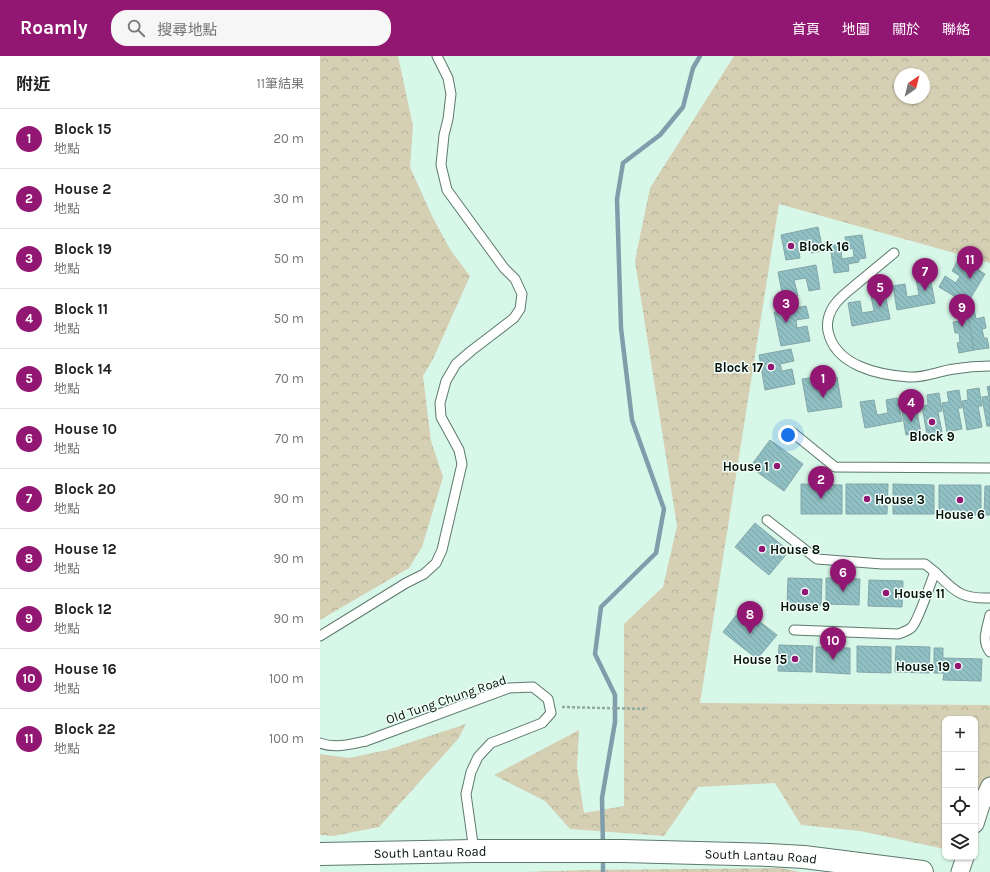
<!DOCTYPE html>
<html lang="zh-TW">
<meta charset="utf-8">
<style>
:root{--surface:#fff;--page:#f6f6f6;--text:#222;--muted:#767676;--line:#e0e0e0;--accent:#921773}
body{margin:0;font-family:Karla,"Noto Sans TC",sans-serif;background:var(--page);color:var(--text)}
.controls{position:absolute;right:12px;bottom:12px;display:grid;overflow:hidden;border-radius:8px;box-shadow:0 1px 3px #0004}
.controls button{width:36px;height:36px;display:grid;place-items:center;padding:0;border:0;border-bottom:1px solid var(--line);background:var(--surface);color:var(--text);font:20px sans-serif}
.compass{position:absolute;left:574px;top:12px;width:36px;height:36px;border-radius:50%;background:var(--surface);box-shadow:0 1px 3px #0004;rotate:35deg}
.you{position:absolute;left:468px;top:379px;width:14px;height:14px;margin:-10px;border:3px solid #fff;border-radius:50%;background:#1a73e8;box-shadow:0 0 0 6px #1a73e833}
.badge{display:grid;place-items:center;width:26px;height:26px;border-radius:50%;background:var(--accent);color:#fff;font-size:13px;font-weight:700}
.pin{position:absolute;translate:-50% -33px;filter:drop-shadow(0 1px 2px #0008)}
.pin::after{content:'';position:absolute;top:21px;width:14px;height:12px;background:inherit;clip-path:polygon(0 0,100% 0,50% 100%)}
.list{margin:0;padding:0;list-style:none}
h2{display:flex;justify-content:space-between;align-items:center;height:52px;margin:0;padding:0 16px;font-size:17px}
h2 small{font-size:13px;font-weight:400;color:var(--muted)}
.list li{display:grid;grid-template-columns:26px 1fr auto;gap:12px;align-items:center;box-sizing:border-box;height:60px;padding:0 16px;border-top:1px solid var(--line)}
.list b{display:block;font-size:15px;white-space:nowrap}
.list p{margin:0;font-size:13px;white-space:nowrap;color:var(--muted)}
.list em{font-size:13px;font-style:normal;color:var(--muted)}
.icon{flex:none;width:22px;height:22px;fill:none;stroke:currentColor;stroke-width:2;stroke-linecap:round;stroke-linejoin:round}
.map{position:relative;flex:none;width:670px;height:816px;overflow:hidden}
header{display:flex;align-items:center;gap:24px;box-sizing:border-box;height:56px;padding:0 20px;background:var(--accent);color:#fff}
header strong{font-size:19px}
nav{display:flex;gap:22px;margin-inline-start:auto;font-size:14px}
.search{width:280px;height:36px;background:var(--page);display:flex;align-items:center;gap:10px;box-sizing:border-box;padding:0 14px;border-radius:16px;color:var(--muted);font-size:15px}
main{display:flex}
aside{flex:1;background:var(--surface)}
.map>svg:first-child{display:block}
.forest{fill:url(#forest-crowns);fill-rule:evenodd}
.lines{fill:none;stroke-linecap:round;stroke-linejoin:round}
.stream{stroke:#809dac;stroke-width:4.5}
.building{fill:url(#building-back-hatch);stroke:#83a6a9}
.service-casing{stroke:#5c796c;stroke-width:11}
.minor-casing{stroke:#5c796c;stroke-width:19}
.secondary-casing{stroke:#5c796c;stroke-width:24}
.path{stroke:#91aa9f;stroke-width:2.5;stroke-dasharray:3 2;stroke-linecap:butt}
.service{stroke:#fff;stroke-width:9}
.minor{stroke:#fff;stroke-width:17}
.secondary{stroke:#fff;stroke-width:22}
.poi-dot{fill:#921773;stroke:#f2fff9;stroke-width:1.5}
.labels{text-anchor:middle;stroke-width:3;stroke-linejoin:round;paint-order:stroke}
.poi-label{font-size:13px;font-weight:bold;fill:#05100b;stroke:#f2fff9;text-anchor:start}
.street-label{font-size:13px;fill:#05100b;stroke:#f2fff9}
</style>
<header>
<strong>Roamly</strong>
<div class="search"><svg class="icon" aria-label="search" viewBox="0 0 24 24"><circle cx="10" cy="10" r="6"/><path d="M15 15l6 6"/></svg>搜尋地點</div>
<nav><a>首頁</a><a>地圖</a><a>關於</a><a>聯絡</a></nav>
</header>
<main>
<aside>
<h2>附近<small>11筆結果</small></h2>
<ul class="list">
<li><span class="badge">1</span><div><b>Block 15</b><p>地點</p></div><em>20 m</em></li>
<li><span class="badge">2</span><div><b>House 2</b><p>地點</p></div><em>30 m</em></li>
<li><span class="badge">3</span><div><b>Block 19</b><p>地點</p></div><em>50 m</em></li>
<li><span class="badge">4</span><div><b>Block 11</b><p>地點</p></div><em>50 m</em></li>
<li><span class="badge">5</span><div><b>Block 14</b><p>地點</p></div><em>70 m</em></li>
<li><span class="badge">6</span><div><b>House 10</b><p>地點</p></div><em>70 m</em></li>
<li><span class="badge">7</span><div><b>Block 20</b><p>地點</p></div><em>90 m</em></li>
<li><span class="badge">8</span><div><b>House 12</b><p>地點</p></div><em>90 m</em></li>
<li><span class="badge">9</span><div><b>Block 12</b><p>地點</p></div><em>90 m</em></li>
<li><span class="badge">10</span><div><b>House 16</b><p>地點</p></div><em>100 m</em></li>
<li><span class="badge">11</span><div><b>Block 22</b><p>地點</p></div><em>100 m</em></li>
</ul>
</aside>
<div class="map">
<svg width="670" height="816" viewBox="0 0 670 816">
<defs>
<pattern id="forest-crowns" width="20" height="18" patternUnits="userSpaceOnUse"><rect width="20" height="18" fill="#d5cfb4"/><path d="M2 6a3 3 0 1 1 6 0M12 15a3 3 0 1 1 6 0" fill="none" stroke="#b5b199"/></pattern>
<pattern id="building-back-hatch" width="6" height="6" patternUnits="userSpaceOnUse"><rect width="6" height="6" fill="#90c0c3"/><path d="M-1 5l2 2M0 0l6 6M5-1l2 2" fill="none" stroke="#7ba4a6"/></pattern>
</defs>
<rect width="100%" height="100%" fill="#d7f7e9"/>
<g class="forest">
<path d="M0 0H78L93 70 90 111 112 160 131 195 150 220 113 303 103 320 111 385 123 421 102 491 89 512 0 564Z"/>
<path d="M414 0H670V207L459 148 380 647 670 649V729L655 753V663H625V793L540 775 481 769 455 727 378 731 344 780 250 773 225 745 174 719 259 674 257 712 264 757 304 750V568L343 531 357 470 315 205 330 132ZM580 18H604V42H580Z"/>
<path d="M146 668 138 683 59 771 13 780 0 779V698L29 702 67 694Z"/>
<path d="M461 812 480 816H204L265 814Z"/>
</g>
<g class="lines">
<g class="stream">
<path d="M283 790 282 742 295 666V639L275 598 281 551 336 497 344 453 312 364 301 272 297 143 303 107 340 79 363 51 373 12 380 0"/>
<path d="M283 801V816"/>
</g>
</g>
<g class="building">
<path d="M498 171 503 195 491 197 489 184 477 186 480 202 466 204 461 179Z"/>
<path d="M542 179 546 202 539 203V206L528 208 529 215 514 217 510 189 520 188 522 203 534 201 533 192 527 194 525 181Z"/>
<path d="M639 202 665 218 647 248 619 231 625 220 636 227 640 220 632 215Z"/>
<path d="M496 209 500 233 489 235 486 222 474 224 478 240 463 242 458 216Z"/>
<path d="M610 221 615 247 577 254 573 230 585 228 587 241 599 239 596 223Z"/>
<path d="M565 237 570 263 532 270 528 247 540 245 542 257 554 255 551 240Z"/>
<path d="M486 250 489 262 476 264 477 272 487 270 490 285 461 290 454 256Z"/>
<path d="M654 253 656 263 664 261 666 272 662 273 664 282H667L669 292 654 294 647 255Z"/>
<path d="M647 255 654 294 639 297 637 287 640 286 639 277H635L633 266 641 265 640 256Z"/>
<path d="M471 293 474 305 460 308 462 315 472 313 475 328 445 334 439 299Z"/>
<path d="M494 321 497 334 504 333 502 324 517 321 522 351 488 356 482 323Z"/>
<path d="M670 330V370H667L662 341 669 340 667 331Z"/>
<path d="M659 332 662 350H658L662 371 647 374 642 345 648 344 647 334Z"/>
<path d="M639 334 642 352H638L642 373 627 376 622 347 629 346 627 336Z"/>
<path d="M619 337 622 355 618 356 622 376 607 379 602 350 608 349 607 339Z"/>
<path d="M597 338 601 355 597 356 601 377 586 379 581 350 588 349 586 340Z"/>
<path d="M577 342 582 365 545 372 540 346 554 344 557 359 568 357 566 344Z"/>
<path d="M450 384 483 408 464 435 430 411Z"/>
<path d="M481 428 522 429V458H481Z"/>
<path d="M526 428H568L567 458H526Z"/>
<path d="M573 428 614 429V458H573Z"/>
<path d="M619 429H661V459L619 458Z"/>
<path d="M665 430H670V459H664Z"/>
<path d="M435 467 469 495 449 519 415 491Z"/>
<path d="M468 522 502 523 501 549 467 548Z"/>
<path d="M506 522 540 523 539 549 506 548Z"/>
<path d="M549 524 583 525 582 551 548 550Z"/>
<path d="M422 552 457 579 437 603 403 576Z"/>
<path d="M459 589 493 590 492 616 458 615Z"/>
<path d="M537 590 571 591V617L537 616Z"/>
<path d="M576 590 610 591 609 617 575 616Z"/>
<path d="M496 591 530 592V618L496 616Z"/>
<path d="M614 592H623V602L662 603 661 625 623 624 624 617H614Z"/>
</g>
<g class="lines">
<g class="service-casing">
<g id="service">
<path d="M574 197C562 207 550 217 539 226 531 233 522 239 516 247 510 254 506 265 508 275 515 310 559 319 589 321 605 322 619 315 634 313 646 311 658 310 670 310"/>
<path d="M472 376 515 411 670 412"/>
<path d="M447 464 497 503 562 508H605L615 516C610 528 599 563 592 571 588 575 584 576 578 578L474 574"/>
<path d="M615 516C635 535 640 543 670 542"/>
<path d="M670 559C667 573 661 584 670 596"/>
<path d="M0 580 86 527 104 518 116 507 122 494 142 408 139 394 121 361 120 347 126 325 136 308 151 295 194 262 200 253 202 238 195 223 184 212 127 134 121 109 124 79 128 63 131 38 128 22 117 0"/>
<path d="M0 687C14 693 32 688 46 685L189 632 213 631 228 643 231 657 222 667 171 687 158 701 151 716 146 738 154 795"/>
</g>
</g>
<g class="minor-casing">
<g id="minor">
<path d="M655 768 661 749 670 730"/>
<path d="M640 816 645 801"/>
</g>
</g>
<g class="secondary-casing">
<g id="secondary">
<path id="s1" d="M0 798 154 795H303L449 799 484 801 602 816"/>
</g>
</g>
<path class="path" d="M242 651 327 653"/>
<use href="#service" class="service"/>
<use href="#minor" class="minor"/>
<use href="#secondary" class="secondary"/>
</g>
<g class="poi-dot">
<circle cx="471" cy="190" r="4"/>
<circle cx="451" cy="311" r="4"/>
<circle cx="612" cy="366" r="4"/>
<circle cx="457" cy="410" r="4"/>
<circle cx="547" cy="443" r="4"/>
<circle cx="640" cy="444" r="4"/>
<circle cx="442" cy="493" r="4"/>
<circle cx="485" cy="536" r="4"/>
<circle cx="566" cy="537" r="4"/>
<circle cx="475" cy="603" r="4"/>
<circle cx="638" cy="610" r="4"/>
</g>
<g class="labels">
<g class="poi-label">
<text x="479" y="195">Block 16</text>
<text x="443" y="316" text-anchor="end">Block 17</text>
<text x="612" y="385" text-anchor="middle">Block 9</text>
<text x="449" y="415" text-anchor="end">House 1</text>
<text x="555" y="448">House 3</text>
<text x="640" y="463" text-anchor="middle">House 6</text>
<text x="450" y="498">House 8</text>
<text x="574" y="542">House 11</text>
<text x="485" y="555" text-anchor="middle">House 9</text>
<text x="467" y="608" text-anchor="end">House 15</text>
<text x="630" y="615" text-anchor="end">House 19</text>
</g>
<g class="street-label">
<text transform="translate(126 643) rotate(-19)" y="5">Old Tung Chung Road</text>
<text dy="5" stroke="none"><textPath href="#s1" startOffset="110">South Lantau Road</textPath></text>
<text dy="5" stroke="none"><textPath href="#s1" startOffset="441">South Lantau Road</textPath></text>
</g>
</g>
</svg>
<div class="controls">
<button>+</button>
<button>−</button>
<button><svg class="icon" aria-label="locate" viewBox="0 0 24 24"><circle cx="12" cy="12" r="6"/><path d="M12 2v4M12 18v4M2 12h4M18 12h4"/></svg></button>
<button><svg class="icon" aria-label="layers" viewBox="0 0 24 24"><path d="M12 4l9 5-9 5-9-5zM3 14l9 5 9-5"/></svg></button>
</div>
<svg class="compass" viewBox="-18 -18 36 36"><path d="M0-13l5 13h-10z" fill="#e53935"/><path d="M0 13l5-13h-10z" fill="#767676"/></svg>
<div class="you"></div>
<div class="pin badge" style="left:503px;top:342px">1</div>
<div class="pin badge" style="left:501px;top:443px">2</div>
<div class="pin badge" style="left:466px;top:267px">3</div>
<div class="pin badge" style="left:591px;top:366px">4</div>
<div class="pin badge" style="left:560px;top:251px">5</div>
<div class="pin badge" style="left:523px;top:536px">6</div>
<div class="pin badge" style="left:605px;top:235px">7</div>
<div class="pin badge" style="left:430px;top:578px">8</div>
<div class="pin badge" style="left:642px;top:271px">9</div>
<div class="pin badge" style="left:513px;top:604px">10</div>
<div class="pin badge" style="left:650px;top:223px">11</div>
</div>
</main>
